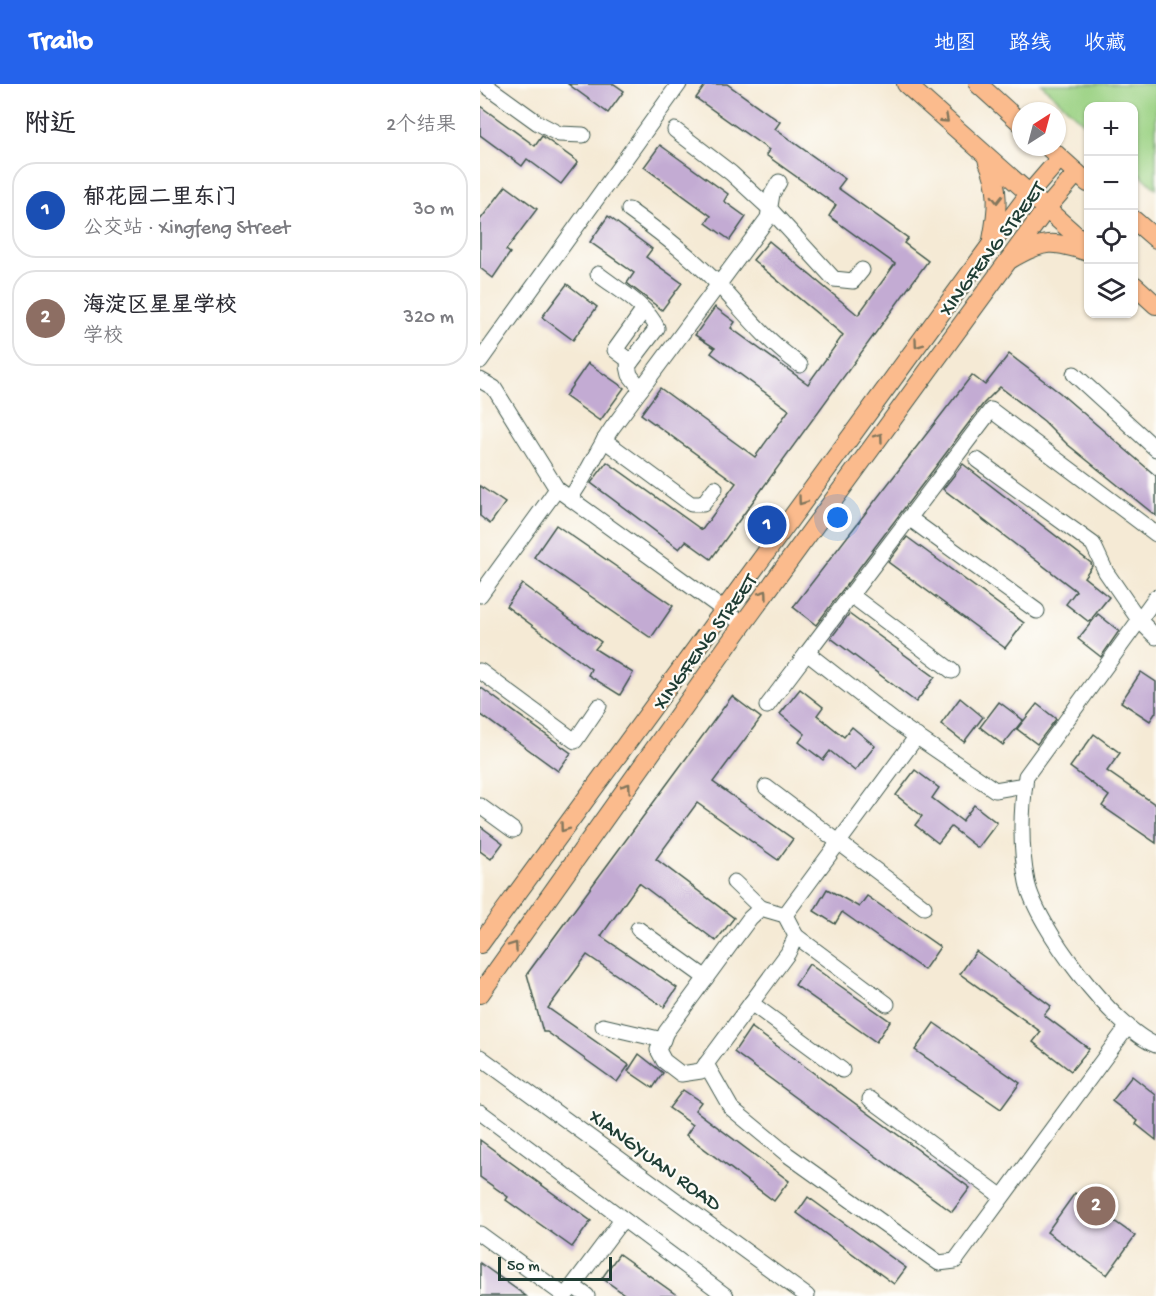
<!DOCTYPE html>
<html lang="zh">
<meta charset="utf-8">
<style>
:root{--surface:#fff;--page:#f7f7f7;--text:#2b2b33;--muted:#7c7c81;--line:#e1e1e2;--accent:#2563eb}
body{margin:0;font-family:"Gochi Hand","LXGW WenKai TC",sans-serif;background:var(--page);color:var(--text)}
.controls{position:absolute;right:18px;top:18px;display:grid;overflow:hidden;border-radius:12px;box-shadow:0 2px 4px #0004}
.controls button{width:54px;height:54px;display:grid;place-items:center;padding:0;border:0;border-bottom:2px solid var(--line);background:var(--surface);color:var(--text);font:30px sans-serif}
.compass{position:absolute;left:532px;top:18px;width:54px;height:54px;border-radius:50%;background:var(--surface);box-shadow:0 2px 4px #0004;rotate:36deg}
.scale{position:absolute;left:18px;bottom:15px;width:114px;box-sizing:border-box;padding-left:6px;border:3px solid #1f3d34;border-top:0;font-size:16px;line-height:21px;white-space:nowrap;color:#1f3d34;-webkit-text-stroke:4px #fdfcf7;paint-order:stroke}
.you{position:absolute;left:358px;top:434px;width:21px;height:21px;margin:-15px;border:4px solid #fff;border-radius:50%;background:#1a73e8;box-shadow:0 0 0 9px #1a73e833}
.badge{display:grid;place-items:center;width:39px;height:39px;border-radius:50%;background:var(--accent);color:#fff;font-size:20px;font-weight:700}
.pin{position:absolute;translate:-50% -50%;border:3px solid #fff;box-shadow:0 2px 6px #0006}
.list{margin:0;padding:0;list-style:none}
h2{display:flex;justify-content:space-between;align-items:center;height:78px;margin:0;padding:0 24px;font-size:26px}
h2 small{font-size:20px;font-weight:400;color:var(--muted)}
.list li{display:grid;grid-template-columns:39px 1fr auto;gap:18px;align-items:center;box-sizing:border-box;height:96px;margin:0 12px 12px;padding:0 12px;border:2px solid var(--line);border-radius:24px}
.list b{display:block;font-size:22px;white-space:nowrap}
.list p{margin:0;font-size:20px;white-space:nowrap;color:var(--muted)}
.list em{font-size:20px;font-style:normal;color:var(--muted)}
.icon{flex:none;width:33px;height:33px;fill:none;stroke:currentColor;stroke-width:2;stroke-linecap:round;stroke-linejoin:round}
.map{position:relative;flex:none;width:676px;height:1212px;overflow:hidden}
header{display:flex;align-items:center;gap:36px;box-sizing:border-box;height:84px;padding:0 30px;background:var(--accent);color:#fff}
header strong{font-size:28px}
nav{display:flex;gap:33px;margin-inline-start:auto;font-size:21px}
main{display:flex}
aside{flex:1;background:var(--surface)}
.map>svg:first-child{display:block}
.park{fill:#9ad182;stroke:#5c875b;stroke-width:1.5}
.building{fill:#c3abd3}
.lines{fill:none;stroke-linecap:round;stroke-linejoin:round}
.minor-casing{stroke:#3f574c;stroke-width:17}
.major-casing{stroke:#3f574c;stroke-width:20}
.minor{stroke:#fff;stroke-width:15}
.major{stroke:#fbbb8d;stroke-width:18}
.oneway{stroke:#82765c}
.labels{text-anchor:middle;stroke-width:4.5;stroke-linejoin:round;paint-order:stroke}
.street-label{font-size:21px;fill:#1f3d34;stroke:#fdfcf7}
</style>
<header>
<strong>Trailo</strong>
<nav><a>地图</a><a>路线</a><a>收藏</a></nav>
</header>
<main>
<aside>
<h2>附近<small>2个结果</small></h2>
<ul class="list">
<li><span class="badge" style="background:#1a4fb4">1</span><div><b>郁花园二里东门</b><p>公交站 · Xingfeng Street</p></div><em>30 m</em></li>
<li><span class="badge" style="background:#8d6e63">2</span><div><b>海淀区星星学校</b><p>学校</p></div><em>320 m</em></li>
</ul>
</aside>
<div class="map">
<svg width="676" height="1212" viewBox="0 0 676 1212">
<rect width="100%" height="100%" fill="#fdfcf7"/>
<filter id="ink" filterUnits="userSpaceOnUse"><feTurbulence type="fractalNoise" baseFrequency=".0167" numOctaves="2"/><feDisplacementMap in="SourceGraphic" scale="12" xChannelSelector="R" yChannelSelector="G"/><feConvolveMatrix kernelMatrix="1 2 1 2 8 2 1 2 1" color-interpolation-filters="sRGB"/></filter>
<filter id="wash" filterUnits="userSpaceOnUse"><feTurbulence type="fractalNoise" baseFrequency=".008" numOctaves="4" result="noise"/><feDisplacementMap in="SourceGraphic" scale="24" xChannelSelector="R" yChannelSelector="G"/><feGaussianBlur stdDeviation="1.35" result="paint"/><feColorMatrix in="noise" values="0 0 0 0 0 0 0 0 0 0 0 0 0 0 0 0 0 1.4 0 .05"/><feComposite in="paint" operator="in"/></filter>
<g filter="url(#wash)">
<rect width="100%" height="100%" fill="#f5ead5"/>
<path class="park" d="M561 0H676V105L654 84V22H608V43Z"/>
<g id="blocks">
<g class="building">
<path d="M88 0H134L144 7 128 29Z"/>
<path d="M226 0H247L300 38 295 45 365 95 358 104 428 154 424 159 448 177 231 475 206 457 199 465 111 399 127 378 222 446 256 399 161 330 180 304 275 373 309 326 231 269 235 264 215 251 235 223 255 238 251 244 328 300 363 251 273 176 289 157 378 231 415 180 349 132 356 121 286 71 289 66 216 14Z"/>
<path d="M0 22 55 62 62 52 98 78 81 100 47 75 42 82 0 51Z"/>
<path d="M180 61 248 110 244 117 266 133 250 156 226 139 231 132 164 83Z"/>
<path d="M26 102 57 125 26 166 30 169 13 194 0 184V136Z"/>
<path d="M128 132 172 165 166 173 202 199 182 226 147 199 154 189 110 158Z"/>
<path d="M87 200 117 223 93 256 62 233Z"/>
<path d="M529 270 580 309 676 392V432L587 360 564 337 520 303 503 320 336 541 313 523 492 291 505 301Z"/>
<path d="M108 279 144 304 120 337 85 312Z"/>
<path d="M483 380 611 479 612 482 604 493 629 513 609 538 586 520 596 507 463 405Z"/>
<path d="M0 402 25 419 10 440 0 432Z"/>
<path d="M76 441 193 522 171 554 54 473Z"/>
<path d="M427 453 544 539 525 564 408 478Z"/>
<path d="M42 500 121 558 115 565 153 589 140 611 108 591 111 585 26 522Z"/>
<path d="M369 530 455 593 436 618 351 554Z"/>
<path d="M618 530 639 547 621 573 598 555Z"/>
<path d="M661 588 676 598V628L670 637 641 618Z"/>
<path d="M0 603 91 669 78 687 0 630Z"/>
<path d="M320 605 343 623 337 631 364 653 372 643 395 662 375 687 350 667 343 676 319 658 325 650 300 630Z"/>
<path d="M252 612 281 634 233 698 313 755 298 776 217 719 176 775 254 834 236 857 159 799 121 852 197 904 184 923 107 871 68 924 149 981 137 998 67 948H63L47 890Z"/>
<path d="M480 614 503 633 484 658 461 640Z"/>
<path d="M519 618 543 636 523 661 500 643Z"/>
<path d="M557 620 576 635 557 660 537 645Z"/>
<path d="M614 650 640 669 627 687 676 721V759L622 722 629 712 590 683Z"/>
<path d="M435 686 459 704 452 714 482 737 494 721 517 739 498 764 471 743 458 759 435 741 442 732 416 711Z"/>
<path d="M0 742 23 759 11 775 0 767Z"/>
<path d="M347 805 379 823 387 812 460 863 444 886 362 828 355 840 334 827Z"/>
<path d="M496 867 571 922 564 931 609 965 591 987 553 958 561 948 480 890Z"/>
<path d="M329 880 410 937 396 958 315 901Z"/>
<path d="M454 939 540 999 521 1025 435 966Z"/>
<path d="M271 943 490 1104 472 1128 254 968Z"/>
<path d="M159 970 183 989 173 1004 148 987Z"/>
<path d="M652 992 676 1011V1056L656 1040 658 1037 632 1017Z"/>
<path d="M203 1006 221 1018 215 1026 309 1097 294 1117 206 1051 213 1041 189 1024Z"/>
<path d="M0 1056 111 1137 92 1163 26 1116 28 1113 0 1093Z"/>
<path d="M595 1109 655 1152 627 1191 567 1148Z"/>
<path d="M328 1113 426 1184 414 1200 317 1129Z"/>
<path d="M139 1170 198 1212H147L122 1194Z"/>
<path d="M0 1179 46 1212H0Z"/>
</g>
</g>
</g>
<g filter="url(#ink)">
<use href="#blocks" fill-opacity="0" stroke="#3f574c" stroke-width="1.5"/>
<g class="lines">
<g class="minor-casing">
<g id="minor">
<path d="M4 0 58 39 79 50 103 51"/>
<path d="M195 46 251 89 289 124 354 195 373 197 382 186"/>
<path d="M149 126C181 149 211 172 238 200 267 231 284 255 320 281"/>
<path d="M118 190C137 205 167 221 177 244L148 282 150 291 161 305"/>
<path d="M0 277 199 0"/>
<path d="M151 278 135 266 163 227"/>
<path d="M594 290 676 365"/>
<path d="M0 296 14 304 77 405 263 540"/>
<path d="M124 356 211 420H223L235 404"/>
<path d="M497 376 613 460 626 488 659 536 676 553"/>
<path d="M90 414C107 392 116 367 132 344L288 134 292 110 299 98"/>
<path d="M429 434 557 527"/>
<path d="M0 511 77 405"/>
<path d="M371 511 472 587"/>
<path d="M676 513 546 692C541 726 540 763 547 798 556 842 634 945 676 961"/>
<path d="M0 587 95 657 119 622"/>
<path d="M287 622 327 569"/>
<path d="M545 701 515 706 414 637 327 569 511 326 676 450"/>
<path d="M286 703 444 823"/>
<path d="M0 722 33 746"/>
<path d="M254 798 281 824"/>
<path d="M305 831 281 824 270 834 186 948 178 966 184 977 201 990 221 987 308 869 316 852 305 831 437 652"/>
<path d="M158 845 226 894"/>
<path d="M316 852 407 920"/>
<path d="M271 919 362 986"/>
<path d="M123 942 183 956"/>
<path d="M0 973 327 1212"/>
<path d="M226 980 251 1024 308 1071 459 1179 475 1177 648 942"/>
<path d="M390 1015 521 1112"/>
<path d="M0 1028 246 1212"/>
<path d="M0 1150 85 1212"/>
<path d="M93 1202 107 1212"/>
<path d="M85 1212 142 1136"/>
</g>
</g>
<g class="major-casing">
<g id="major">
<path d="M426 0 608 162"/>
<path d="M498 0 541 39"/>
<path d="M568 63 608 99"/>
<path d="M507 75C520 104 518 125 512 156"/>
<path d="M654 136 676 155"/>
<path d="M531 175C564 156 572 156 608 168"/>
<path d="M654 201 676 221"/>
<path d="M0 860 510 162 549 110 580 74"/>
<path d="M0 910 263 540 566 125 597 89"/>
</g>
</g>
<use href="#minor" class="minor"/>
<use href="#major" class="major"/>
</g>
<defs><path id="oneway-chevron" d="M-2-3.5L2.5 0L-2 3.5" fill="none" stroke-width="1.6" stroke-linecap="round" stroke-linejoin="round" transform="scale(1.5)"/></defs>
<g class="oneway">
<use href="#oneway-chevron" transform="translate(465 35) rotate(42)"/>
<use href="#oneway-chevron" transform="translate(517 115) rotate(90)"/>
<use href="#oneway-chevron" transform="translate(438 260) rotate(126)"/>
<use href="#oneway-chevron" transform="translate(399 353) rotate(-54)"/>
<use href="#oneway-chevron" transform="translate(322 417) rotate(126)"/>
<use href="#oneway-chevron" transform="translate(284 510) rotate(-54)"/>
<use href="#oneway-chevron" transform="translate(147 703) rotate(-55)"/>
<use href="#oneway-chevron" transform="translate(84 744) rotate(126)"/>
<use href="#oneway-chevron" transform="translate(34 862) rotate(-55)"/>
</g>
</g>
<g class="labels">
<g class="street-label">
<text transform="translate(511 164) rotate(-53)" y="7">XINGFENG STREET</text>
<text transform="translate(224 557) rotate(-54)" y="7">XINGFENG STREET</text>
<text transform="translate(176 1075) rotate(36)" y="7">XIANGYUAN ROAD</text>
</g>
</g>
</svg>
<div class="controls">
<button>+</button>
<button>−</button>
<button><svg class="icon" aria-label="locate" viewBox="0 0 24 24"><circle cx="12" cy="12" r="6"/><path d="M12 2v4M12 18v4M2 12h4M18 12h4"/></svg></button>
<button><svg class="icon" aria-label="layers" viewBox="0 0 24 24"><path d="M12 4l9 5-9 5-9-5zM3 14l9 5 9-5"/></svg></button>
</div>
<svg class="compass" viewBox="-18 -18 36 36"><path d="M0-13l5 13h-10z" fill="#e53935"/><path d="M0 13l5-13h-10z" fill="#7c7c81"/></svg>
<div class="scale">50 m</div>
<div class="you"></div>
<div class="pin badge" style="left:287px;top:441px;background:#1a4fb4">1</div>
<div class="pin badge" style="left:616px;top:1122px;background:#8d6e63">2</div>
</div>
</main>
